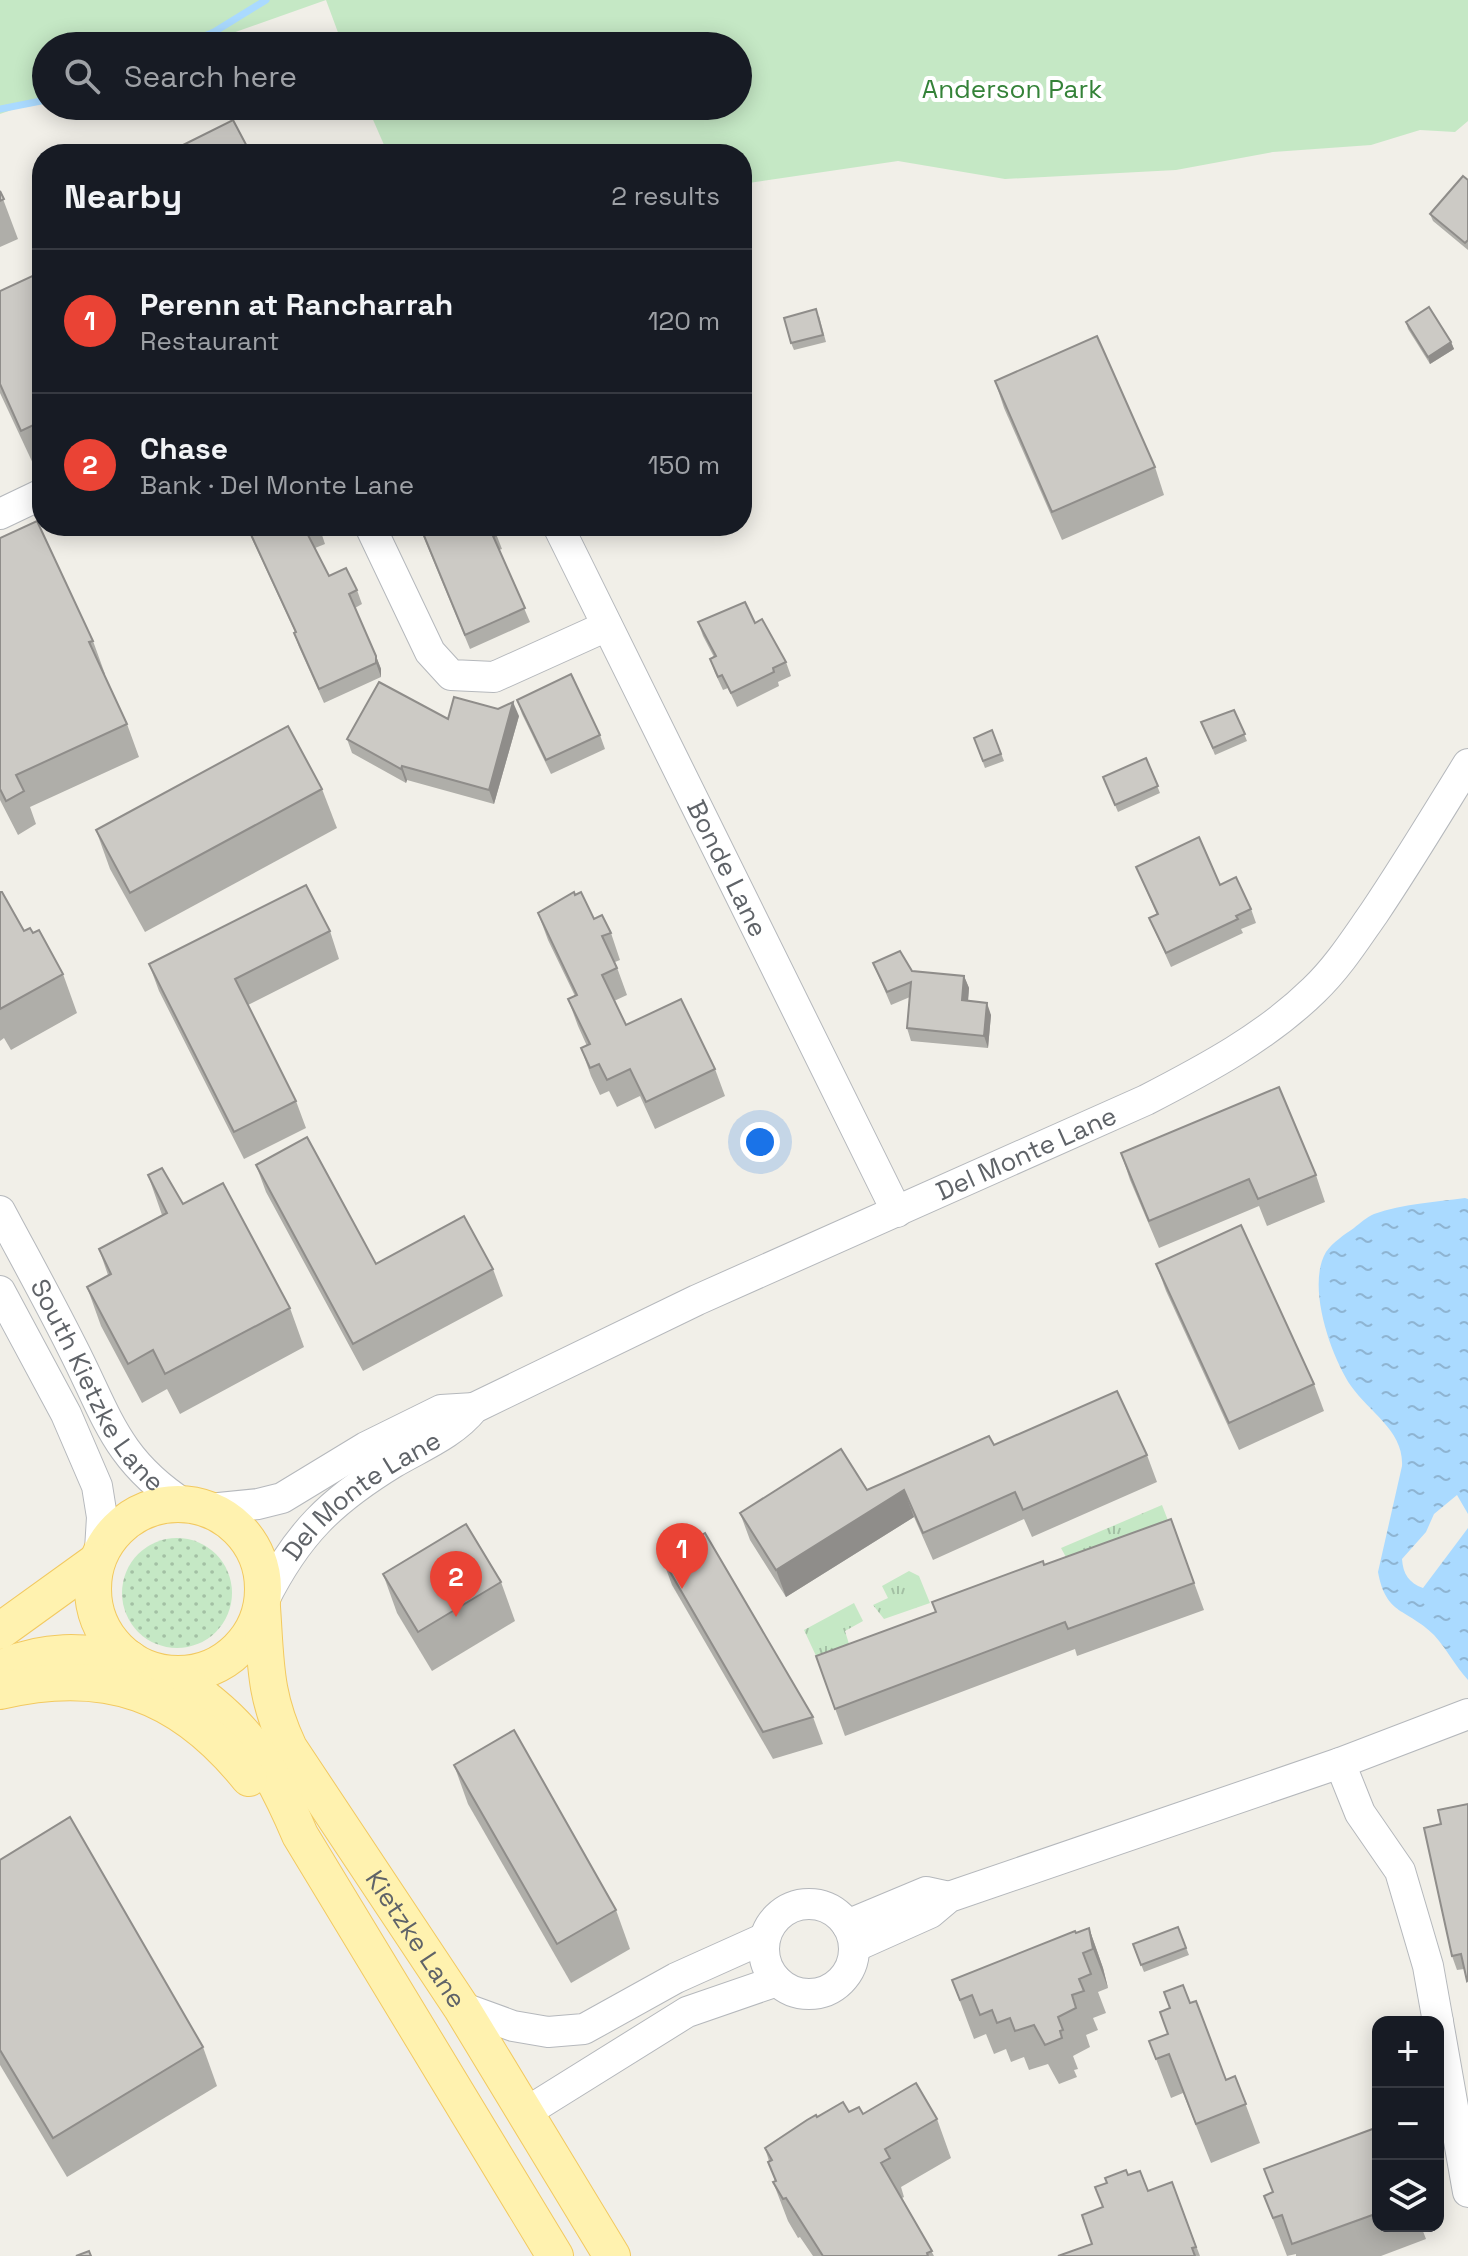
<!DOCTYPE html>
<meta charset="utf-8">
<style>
:root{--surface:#171b24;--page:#242831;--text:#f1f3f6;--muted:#9ea1a6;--line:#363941;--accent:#ea4335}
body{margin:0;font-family:"Space Grotesk",sans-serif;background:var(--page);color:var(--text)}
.controls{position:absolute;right:24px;bottom:24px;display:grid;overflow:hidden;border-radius:16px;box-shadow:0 4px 20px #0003}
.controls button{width:72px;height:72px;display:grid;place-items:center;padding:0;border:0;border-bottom:2px solid var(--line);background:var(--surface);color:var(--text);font:40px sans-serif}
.you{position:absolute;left:760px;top:1142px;width:28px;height:28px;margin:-20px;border:6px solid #fff;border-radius:50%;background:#1a73e8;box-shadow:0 0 0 12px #1a73e833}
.badge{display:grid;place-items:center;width:52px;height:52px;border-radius:50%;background:var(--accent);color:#fff;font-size:26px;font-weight:700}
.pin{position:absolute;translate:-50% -66px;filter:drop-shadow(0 2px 4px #0008)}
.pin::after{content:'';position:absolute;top:42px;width:28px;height:24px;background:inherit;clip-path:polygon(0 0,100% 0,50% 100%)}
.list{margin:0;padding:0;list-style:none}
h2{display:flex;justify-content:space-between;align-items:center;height:104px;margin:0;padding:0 32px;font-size:34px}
h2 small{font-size:26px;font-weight:400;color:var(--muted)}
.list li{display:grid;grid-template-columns:52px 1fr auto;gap:24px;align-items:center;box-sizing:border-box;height:144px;padding:0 32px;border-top:2px solid var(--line)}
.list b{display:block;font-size:30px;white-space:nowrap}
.list p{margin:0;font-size:26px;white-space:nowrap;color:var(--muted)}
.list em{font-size:26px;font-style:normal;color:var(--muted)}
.icon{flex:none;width:44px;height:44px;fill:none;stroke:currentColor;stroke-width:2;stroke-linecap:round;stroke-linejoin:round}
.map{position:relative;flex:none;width:1468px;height:2256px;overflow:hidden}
.search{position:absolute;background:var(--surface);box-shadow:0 4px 20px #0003;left:32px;top:32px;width:720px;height:88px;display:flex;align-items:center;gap:20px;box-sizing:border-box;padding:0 28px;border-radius:44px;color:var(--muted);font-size:30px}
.panel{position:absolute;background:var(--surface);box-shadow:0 4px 20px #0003;left:32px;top:144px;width:720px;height:392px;border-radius:32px}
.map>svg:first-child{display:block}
.grass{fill:url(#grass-tufts)}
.park{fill:#c5e8c5}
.garden{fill:url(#garden-dots)}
.water{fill:url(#water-ripples)}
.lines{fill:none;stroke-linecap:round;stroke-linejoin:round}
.stream{stroke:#aadaff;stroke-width:7}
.minor-casing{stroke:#b5b8bc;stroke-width:32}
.major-casing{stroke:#f2c960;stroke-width:38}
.minor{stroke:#fff;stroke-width:30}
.major{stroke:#fff2af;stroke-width:36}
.wall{fill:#afaea9}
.shaded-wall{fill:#8f8d8a}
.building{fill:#cccac5;stroke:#8f8d8a;stroke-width:2}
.labels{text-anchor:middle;stroke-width:8;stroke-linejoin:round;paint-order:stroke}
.park-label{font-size:26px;fill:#348238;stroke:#fff}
.street-label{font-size:26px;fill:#5f6368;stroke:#fff}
</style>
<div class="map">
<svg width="1468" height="2256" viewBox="0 0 1468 2256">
<defs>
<pattern id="grass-tufts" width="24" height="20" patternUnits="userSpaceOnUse" patternTransform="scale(2)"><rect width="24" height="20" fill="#c5e8c5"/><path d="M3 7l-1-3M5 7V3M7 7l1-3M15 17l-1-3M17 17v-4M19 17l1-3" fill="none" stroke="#a3c0a4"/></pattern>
<pattern id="garden-dots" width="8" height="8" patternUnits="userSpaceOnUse" patternTransform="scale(2)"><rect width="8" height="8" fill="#c5e8c5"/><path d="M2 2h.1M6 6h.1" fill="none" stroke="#a3c0a4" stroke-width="1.8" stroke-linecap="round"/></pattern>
<pattern id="water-ripples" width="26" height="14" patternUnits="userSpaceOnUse" patternTransform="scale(2)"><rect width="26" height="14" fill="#aadaff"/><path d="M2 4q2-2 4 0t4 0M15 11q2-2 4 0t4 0" fill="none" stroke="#8eb4d2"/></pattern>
</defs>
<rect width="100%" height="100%" fill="#f1efe8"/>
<g class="grass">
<path d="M1162 1505 1169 1523 1067 1559 1061 1548Z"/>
<path d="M909 1571 919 1576 930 1603 884 1619 873 1605 888 1598 882 1586Z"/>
<path d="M854 1603 863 1621 845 1631 849 1644 817 1658 804 1630Z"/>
</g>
<path class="park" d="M0 0H1468V121L1455 132 1420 130 1371 145 1273 152 1176 170 1005 179 898 161 742 184V154H388L367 106H738V46H343L326 0 196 46H46V98L0 114Z"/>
<circle class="garden" cx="177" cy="1593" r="55"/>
<path class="water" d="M1465 1198 1468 1199V1514L1457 1495 1434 1514 1426 1532 1402 1559C1403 1574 1409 1583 1423 1588L1468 1528V1680C1455 1666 1447 1649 1434 1635 1407 1608 1386 1616 1378 1572L1402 1466C1404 1431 1370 1413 1351 1386 1331 1356 1306 1286 1326 1252 1332 1243 1345 1234 1354 1228 1360 1223 1367 1217 1374 1214 1403 1204 1435 1202 1465 1198Z"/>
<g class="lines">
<g class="stream">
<path d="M181 46 214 32 266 0"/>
<path d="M0 109 46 100"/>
</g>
<g class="minor-casing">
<g id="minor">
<path d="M0 514 42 494"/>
<path d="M370 526 430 652 451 675 494 677 607 626"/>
<path id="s1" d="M558 526 897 1212"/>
<path id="s2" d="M0 1211C24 1256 49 1301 72 1347 107 1415 115 1459 184 1504"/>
<path d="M0 1291 66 1414 97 1486 102 1517 100 1550"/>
<path d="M209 1509 258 1504 282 1498 366 1447 441 1410 474 1408"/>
<path id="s3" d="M264 1600C297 1534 331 1501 393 1463 422 1446 453 1434 474 1408L697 1300 1146 1100C1206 1069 1266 1037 1314 990 1338 967 1355 940 1374 913 1407 864 1437 814 1468 764"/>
<path d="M1340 1763 1360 1813 1400 1871 1428 1966 1438 2022"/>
<circle cx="809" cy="1949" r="45"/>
<path d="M847 1925 926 1892 949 1897"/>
<path d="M854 1947 930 1913 949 1897 1340 1763 1468 1714"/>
<path d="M461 2007 513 2026 548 2032 584 2029 676 1978 765 1938"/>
<path d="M1438 2022 1468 2192"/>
<path d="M525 2113 687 2012 777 1981"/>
</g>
</g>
<g class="major-casing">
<g id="major">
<circle cx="178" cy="1589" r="85"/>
<path id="s4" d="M262 1607C266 1663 264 1695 289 1748L461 2007 612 2256"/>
<path d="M0 1631 97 1561"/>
<path d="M0 1669C43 1648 84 1651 130 1659"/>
<path d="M171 1675C242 1719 268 1759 300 1835L555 2256"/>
<path d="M0 1691C106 1666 181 1693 249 1778"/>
</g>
</g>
<use href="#minor" class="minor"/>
<use href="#major" class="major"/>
</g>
<g class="wall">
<path d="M1468 180V250L1433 221 1430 214Z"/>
<path d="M0 191 18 239 0 247Z"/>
<path d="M42 274V467L36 470 0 393V291Z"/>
<path d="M819 316 826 342 794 350 791 343Z"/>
<path d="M1406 322 1451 342 1454 349 1430 364 1408 329Z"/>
<path d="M995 381 1155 467 1164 495 1062 540 1004 408Z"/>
<path d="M246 526H319L325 544 315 548 329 576 357 590 362 604 355 608 376 656 381 669V677L324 703 299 647 294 633 295 632Z"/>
<path d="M419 526H493L502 549 499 550 530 622 470 649Z"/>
<path d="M0 538 93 641 105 674 104 675 127 724 139 757 30 807 36 824 18 835 0 800Z"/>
<path d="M698 622 755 623 786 662 791 676 778 682 779 686 737 707 728 688 723 690 715 673 710 659 714 657 703 636Z"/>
<path d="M517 700 600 735 605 749 551 774 522 714Z"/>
<path d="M1234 710 1247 741 1215 755 1201 722Z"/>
<path d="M519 716 494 804 407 780 406 783 352 753 347 739 448 719Z"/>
<path d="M992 730 1004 761 985 768 974 738Z"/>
<path d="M1146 758 1160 793 1118 812 1103 777Z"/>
<path d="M322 789 337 828 145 932 110 869 96 830Z"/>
<path d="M1136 867 1220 885 1251 909 1256 923 1241 929 1243 933 1171 967 1149 918 1157 915Z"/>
<path d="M0 892 24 931 33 933 63 974 77 1013 11 1050 4 1038 0 1041Z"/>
<path d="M538 913 594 919 611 933 620 960 615 962 627 995 614 1001 626 1025 715 1069 725 1096 655 1129 640 1096 617 1107 609 1091 600 1095 591 1076 581 1048 587 1046 578 1026 568 999 575 996 548 940Z"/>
<path d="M330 931 339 959 248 1005 296 1101 306 1128 244 1159 159 991 149 964Z"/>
<path d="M873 963 912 971 964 976 969 988 968 1001 991 1015 988 1048 911 1041 907 1028 910 997 891 1005Z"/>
<path d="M1121 1153 1316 1175 1325 1202 1267 1226 1259 1206 1159 1248 1130 1180Z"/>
<path d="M256 1165 376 1264 493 1269 503 1296 363 1371 266 1192Z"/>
<path d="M148 1175 183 1204 290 1308 304 1347 180 1414 167 1389 142 1403 101 1326 87 1287 108 1275 99 1249 162 1215Z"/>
<path d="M1156 1264 1314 1384 1324 1411 1239 1450 1166 1291Z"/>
<path d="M994 1445 1147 1455 1157 1482 1032 1537 1024 1519 933 1560 914 1517 786 1597 750 1540 740 1513 867 1490Z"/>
<path d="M1171 1519 1204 1610 1077 1656 1075 1649 845 1736 816 1656 936 1612 1044 1565Z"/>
<path d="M662 1558 813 1717 823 1744 773 1759 672 1585Z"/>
<path d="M383 1574 501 1582 515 1621 432 1671 397 1613Z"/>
<path d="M454 1765 616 1910 630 1949 571 1983 468 1804Z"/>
<path d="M1468 1804V1983L1464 1969 1457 1970 1452 1956 1441 1824Z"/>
<path d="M0 1860 203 2047 217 2086 67 2177 0 2065Z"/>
<path d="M1178 1927 1189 1955 1144 1972 1133 1944Z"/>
<path d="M1089 1928 1103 1968 1108 1988 1098 1992 1106 2013 1093 2018 1098 2030 1086 2035 1090 2047 1073 2056 1078 2069 1074 2070 1077 2077 1059 2084 1048 2064 1029 2070 1024 2057 1011 2062 1006 2049 994 2054 986 2034 974 2039 952 1980Z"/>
<path d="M1190 2003 1226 2080 1235 2076 1260 2143 1211 2163 1183 2093 1171 2098 1149 2041 1167 2034Z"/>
<path d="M849 2112 937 2119 951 2158 901 2187 904 2197 902 2198 934 2256H813L800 2237 798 2238 788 2221 773 2182 775 2181 765 2148 817 2117Z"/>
<path d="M1378 2127V2226H1421L1426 2239 1381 2256H1296V2254L1287 2256 1264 2196 1273 2192Z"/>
<path d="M1128 2175 1148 2191 1172 2182 1200 2256H1058L1092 2244 1103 2207Z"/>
</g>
<g class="shaded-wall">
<path d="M1451 342 1454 349 1430 364 1428 357Z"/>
<path d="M376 656 381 669V677L376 663Z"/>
<path d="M513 702 519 716 494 804 489 790Z"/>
<path d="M402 766 407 780 406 783 401 769Z"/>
<path d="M964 976 969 988 967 1013 962 1000Z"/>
<path d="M987 1003 991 1015 988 1048 984 1036Z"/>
<path d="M904 1490 914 1517 786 1597 776 1570Z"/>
<path d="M1089 1928 1103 1968 1108 1988 1093 1949Z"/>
</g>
<g class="building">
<path d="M233 120 251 154H185L181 146Z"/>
<path d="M1463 176 1468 180V240L1465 243 1430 214Z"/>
<path d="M0 191 4 199 0 201Z"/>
<path d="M41 272 42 421 21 431 0 384V291Z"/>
<path d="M1429 307 1451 342 1428 357 1406 322Z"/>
<path d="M816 309 823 335 791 343 784 318Z"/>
<path d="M1097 336 1155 467 1052 512 995 381Z"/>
<path d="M37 521 93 641 89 642 127 724 16 775 24 791 6 801 0 789V538Z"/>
<path d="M247 526H319L320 530 308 535 329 576 346 568 357 590 349 594 376 656V663L319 689 294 633 296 632Z"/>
<path d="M420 526H493L497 535 493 536 525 608 465 635Z"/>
<path d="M745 602 755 623 762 619 786 662 773 668 774 672 731 693 722 675 718 677 710 659 716 656 698 622Z"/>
<path d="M571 674 600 735 546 760 517 700Z"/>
<path d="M379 682 448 719 454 697 498 709 513 702 489 790 402 766 401 769 347 739Z"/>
<path d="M1234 710 1245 734 1213 748 1201 722Z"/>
<path d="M288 726 322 789 130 893 96 830Z"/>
<path d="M992 730 1001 754 983 761 974 738Z"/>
<path d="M1146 758 1158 786 1115 805 1103 777Z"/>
<path d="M1199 837 1220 885 1236 877 1251 909 1236 916 1238 919 1166 953 1149 918 1158 914 1136 867Z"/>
<path d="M306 885 330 931 235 979 296 1101 234 1132 149 964Z"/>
<path d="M0 892H2L24 931 30 928 33 933 39 930 63 974 0 1009Z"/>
<path d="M574 892 575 895 581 892 594 919 602 915 611 933 602 936 617 968 602 975 626 1025 681 999 715 1069 646 1102 630 1069 607 1080 599 1064 590 1068 581 1048 590 1044 568 999 577 995 538 913Z"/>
<path d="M900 951 912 971 964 976 962 1000 987 1003 984 1036 907 1028 911 982 887 992 873 963Z"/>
<path d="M1279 1087 1316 1175 1258 1199 1249 1179 1149 1221 1121 1153Z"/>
<path d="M307 1137 376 1264 464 1216 493 1269 353 1344 256 1165Z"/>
<path d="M162 1168 183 1204 223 1183 290 1308 165 1374 153 1350 128 1364 87 1287 111 1274 99 1249 167 1213 148 1175Z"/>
<path d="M1241 1225 1314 1384 1229 1423 1156 1264Z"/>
<path d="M1117 1391 1147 1455 1023 1510 1015 1492 923 1533 904 1490 776 1570 740 1513 841 1449 867 1490 989 1436 994 1445Z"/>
<path d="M1171 1519 1194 1583 1068 1629 1065 1622 835 1709 816 1656 936 1612 932 1602 1043 1561 1044 1565Z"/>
<path d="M466 1524 501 1582 418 1632 383 1574Z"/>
<path d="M705 1533 813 1717 763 1732 662 1558Z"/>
<path d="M514 1730 616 1910 557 1944 454 1765Z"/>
<path d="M1468 1804V1980L1467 1981 1461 1954 1452 1956 1424 1828 1441 1824 1438 1810Z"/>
<path d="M70 1817 203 2047 53 2138 0 2050V1860Z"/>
<path d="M1178 1927 1186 1948 1141 1965 1133 1944Z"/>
<path d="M1089 1928 1093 1949 1083 1953 1091 1974 1079 1979 1084 1991 1072 1995 1076 2008 1058 2017 1063 2030 1060 2031 1062 2038 1045 2045 1034 2025 1015 2031 1010 2018 997 2023 992 2010 980 2015 972 1995 960 2000 952 1980 1075 1931 1076 1933Z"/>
<path d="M1183 1985 1190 2003 1196 2001 1226 2080 1235 2076 1246 2104 1196 2124 1169 2054 1156 2059 1149 2041 1168 2034 1160 2012 1170 2008 1164 1992Z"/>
<path d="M916 2083 937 2119 885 2149 890 2158 881 2163 932 2251 927 2253 928 2256H823L786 2198 783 2199 773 2182 776 2181 768 2162 772 2160 765 2148 807 2120 816 2115 817 2117 843 2102 849 2112 859 2107 863 2114Z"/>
<path d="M1378 2127V2213L1292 2244 1282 2215 1273 2218 1264 2196 1273 2192 1264 2169Z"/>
<path d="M1126 2170 1128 2175 1140 2171 1148 2191 1172 2182 1196 2247 1192 2248 1195 2256H1058L1092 2244 1082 2215 1103 2207 1095 2187 1107 2183 1105 2178Z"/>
<path d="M89 2251 91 2256H76Z"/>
</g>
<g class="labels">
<g class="park-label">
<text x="1012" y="98">Anderson Park</text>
</g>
<g class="street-label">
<text dy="9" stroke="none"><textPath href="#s1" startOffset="382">Bonde Lane</textPath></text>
<text dy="9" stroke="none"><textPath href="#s3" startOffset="898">Del Monte Lane</textPath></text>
<text dy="9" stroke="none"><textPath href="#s2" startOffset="200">South Kietzke Lane</textPath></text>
<text dy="9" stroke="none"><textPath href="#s3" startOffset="146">Del Monte Lane</textPath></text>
<text dy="9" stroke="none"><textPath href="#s4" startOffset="374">Kietzke Lane</textPath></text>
</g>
</g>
</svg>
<div class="controls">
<button>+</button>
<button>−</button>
<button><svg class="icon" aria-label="layers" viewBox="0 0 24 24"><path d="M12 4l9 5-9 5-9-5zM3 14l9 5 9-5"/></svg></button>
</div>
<div class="you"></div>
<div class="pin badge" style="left:682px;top:1589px">1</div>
<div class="pin badge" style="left:456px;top:1617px">2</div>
<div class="search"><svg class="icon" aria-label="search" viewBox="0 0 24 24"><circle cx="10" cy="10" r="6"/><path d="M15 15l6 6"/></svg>Search here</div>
<section class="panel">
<h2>Nearby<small>2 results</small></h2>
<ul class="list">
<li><span class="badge">1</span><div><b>Perenn at Rancharrah</b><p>Restaurant</p></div><em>120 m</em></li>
<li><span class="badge">2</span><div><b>Chase</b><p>Bank · Del Monte Lane</p></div><em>150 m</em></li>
</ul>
</section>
</div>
